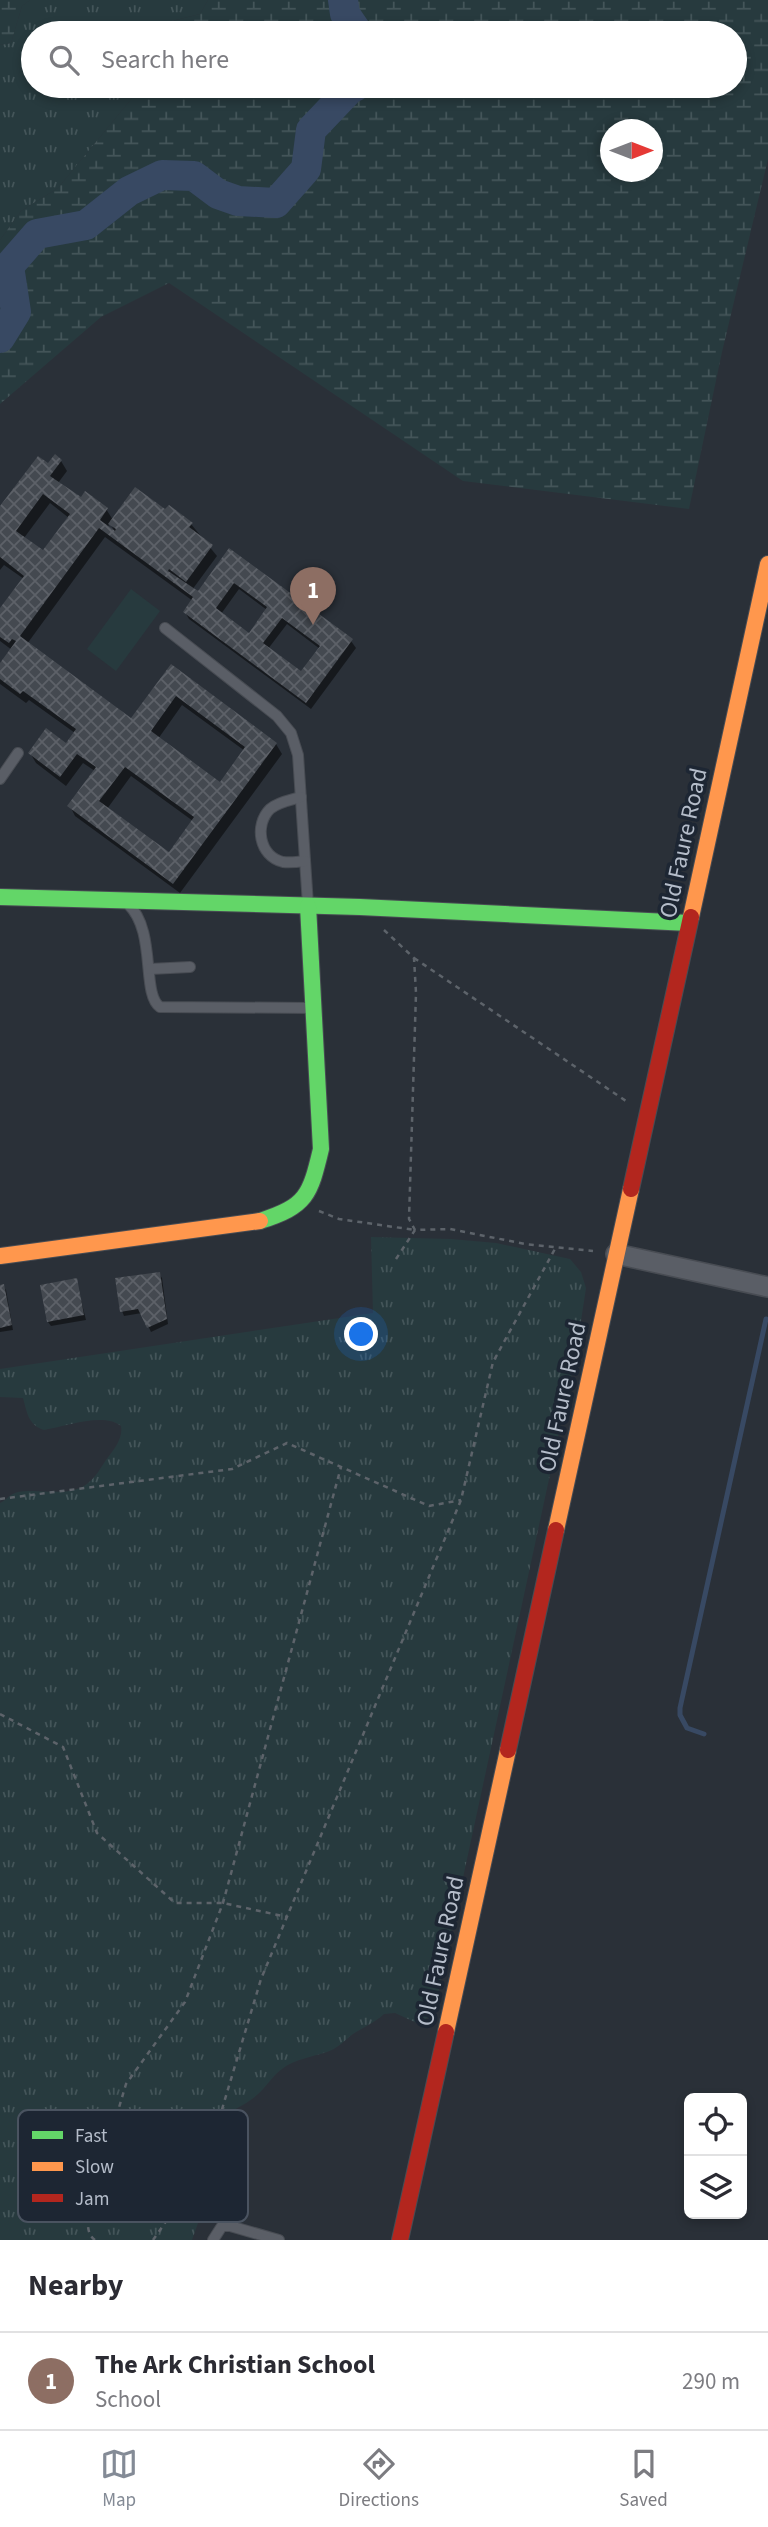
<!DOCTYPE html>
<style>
:root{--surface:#fff;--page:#f7f7f7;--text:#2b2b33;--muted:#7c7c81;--line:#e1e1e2;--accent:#848b96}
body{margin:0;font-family:"Source Sans 3",sans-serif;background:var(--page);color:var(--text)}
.controls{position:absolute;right:21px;bottom:21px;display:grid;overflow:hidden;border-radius:10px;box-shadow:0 4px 10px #0003}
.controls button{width:63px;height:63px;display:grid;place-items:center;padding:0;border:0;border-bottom:2px solid var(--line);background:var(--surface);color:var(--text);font:35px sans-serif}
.compass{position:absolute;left:600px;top:119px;width:63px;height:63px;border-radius:50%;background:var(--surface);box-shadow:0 4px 10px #0003;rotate:90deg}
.you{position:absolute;left:362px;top:1335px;width:24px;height:24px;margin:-18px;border:5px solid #fff;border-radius:50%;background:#1a73e8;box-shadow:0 0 0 10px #1a73e833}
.badge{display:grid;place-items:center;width:46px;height:46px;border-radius:50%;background:var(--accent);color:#fff;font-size:23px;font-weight:700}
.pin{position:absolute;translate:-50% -58px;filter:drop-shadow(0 2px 4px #0008)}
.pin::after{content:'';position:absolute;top:37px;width:24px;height:21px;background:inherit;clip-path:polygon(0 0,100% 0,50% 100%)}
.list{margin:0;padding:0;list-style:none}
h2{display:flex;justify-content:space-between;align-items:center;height:91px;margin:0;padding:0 28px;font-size:30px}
h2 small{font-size:23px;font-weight:400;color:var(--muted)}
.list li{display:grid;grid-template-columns:46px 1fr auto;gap:21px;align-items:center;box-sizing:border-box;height:98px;padding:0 28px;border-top:2px solid var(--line)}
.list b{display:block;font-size:26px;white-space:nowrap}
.list p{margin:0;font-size:23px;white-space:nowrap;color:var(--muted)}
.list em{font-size:23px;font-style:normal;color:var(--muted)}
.icon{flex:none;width:38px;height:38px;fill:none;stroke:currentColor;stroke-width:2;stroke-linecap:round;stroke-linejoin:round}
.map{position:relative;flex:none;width:768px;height:2240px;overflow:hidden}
.search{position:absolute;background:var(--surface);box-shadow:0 4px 10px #0003;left:21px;right:21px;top:21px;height:77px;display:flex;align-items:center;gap:18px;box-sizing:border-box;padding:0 24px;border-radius:38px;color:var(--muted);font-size:26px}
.sheet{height:189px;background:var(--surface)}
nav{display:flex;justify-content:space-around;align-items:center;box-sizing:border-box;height:98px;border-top:2px solid var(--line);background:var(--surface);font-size:19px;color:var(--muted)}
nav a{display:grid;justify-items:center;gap:4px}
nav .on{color:var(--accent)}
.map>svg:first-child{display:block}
.grass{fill:url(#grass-tufts)}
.wetland{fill:url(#wetland-marsh);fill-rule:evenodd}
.pitch{fill:#273a3e}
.shadow{fill:#0007;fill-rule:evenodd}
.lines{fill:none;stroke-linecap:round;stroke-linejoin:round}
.stream{stroke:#384963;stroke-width:5}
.river{stroke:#384963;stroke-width:30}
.building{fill:url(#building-cross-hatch);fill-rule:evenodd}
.lane-casing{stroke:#484c53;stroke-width:12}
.street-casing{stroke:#484c53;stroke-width:22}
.fast-casing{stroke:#484c53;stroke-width:18}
.slow-casing{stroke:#484c53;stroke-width:18}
.jam-casing{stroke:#484c53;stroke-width:18}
.path{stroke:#5d636a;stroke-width:2.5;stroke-dasharray:5 5;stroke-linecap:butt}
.lane{stroke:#5a5e66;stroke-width:10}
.street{stroke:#5a5e66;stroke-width:19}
.fast{stroke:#63d668;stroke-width:16}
.slow{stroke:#ff974d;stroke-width:16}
.jam{stroke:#b3261e;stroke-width:16}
.labels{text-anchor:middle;stroke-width:7;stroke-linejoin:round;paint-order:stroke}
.street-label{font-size:24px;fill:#b4bcc9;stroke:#1d2633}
.key{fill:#1d2633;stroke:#4a5360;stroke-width:2}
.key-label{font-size:19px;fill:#b4bcc9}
</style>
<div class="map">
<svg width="768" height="2240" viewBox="0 0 768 2240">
<defs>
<pattern id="grass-tufts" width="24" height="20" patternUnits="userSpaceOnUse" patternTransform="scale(1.75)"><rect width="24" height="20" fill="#273a3e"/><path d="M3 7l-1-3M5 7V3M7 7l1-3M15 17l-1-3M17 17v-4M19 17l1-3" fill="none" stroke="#445559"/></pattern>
<pattern id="wetland-marsh" width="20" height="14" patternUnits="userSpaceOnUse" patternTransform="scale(1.75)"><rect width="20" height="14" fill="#273a3e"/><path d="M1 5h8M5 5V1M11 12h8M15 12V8" fill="none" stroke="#445559"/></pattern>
<pattern id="building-cross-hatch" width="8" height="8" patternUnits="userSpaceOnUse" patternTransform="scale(1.75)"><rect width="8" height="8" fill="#444950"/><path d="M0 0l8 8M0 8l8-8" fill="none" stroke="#5d6168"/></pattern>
</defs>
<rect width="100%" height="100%" fill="#2a3038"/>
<g class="grass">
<path d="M30 0H208L200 14 172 21 148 33H33V86H142L58 188 21 211 0 240V45L11 43 22 6Z"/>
<path d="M371 1237 451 1239 496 1243 570 1259 581 1272 586 1288 576 1354 434 2012 419 2024 395 2013 384 2014C374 2023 364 2027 353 2034 345 2040 337 2049 327 2052 312 2057 295 2059 282 2069 271 2077 264 2091 252 2099 220 2122 174 2129 179 2180L187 2185 195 2195 189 2209 198 2223 192 2240H0V1503C7 1500 9 1494 18 1492 39 1488 65 1497 84 1486 96 1479 101 1466 109 1456 116 1447 123 1437 121 1426 103 1412 65 1427 44 1430 28 1425 27 1412 23 1398L0 1397V1369L373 1313Z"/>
</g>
<g class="wetland">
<path d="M0 0H30L22 6 11 43 0 45Z"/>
<path d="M208 0H768V159L722 352 689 509 463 481 169 283 101 317 0 404V240L21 211 58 188 142 86H735V33H148L172 21 200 14ZM610 130H652V172H610Z"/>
</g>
<path class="pitch" d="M131 589 160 611 116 671 87 649Z"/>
<g class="shadow">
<path d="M61 461 67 471 58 483 81 499 106 509 113 520 165 512 191 524 217 556 192 590 198 594 230 550 351 641 356 648 311 709 189 619 185 612 193 601 105 537 27 644 131 721 171 667 276 744 282 754 180 893 75 816 70 806 95 771 83 763 66 786 36 763 30 753 66 745 75 733 29 700 26 703 0 684V666L12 650 0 641V611L24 579 4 565 0 570V510L48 466ZM50 503 69 518 43 553 24 538ZM110 523 116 534 107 528ZM239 589 267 610 249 635 221 614ZM287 624 320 649 302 674 268 649ZM182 705 245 751 220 784 158 739ZM131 776 193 821 169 854 107 809Z"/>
<path d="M159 1274 162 1278 168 1324 151 1332 142 1313 124 1316 122 1311Z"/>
<path d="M76 1280 86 1320 51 1326 48 1322Z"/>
<path d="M0 1286H3L6 1290 13 1330 0 1332Z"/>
</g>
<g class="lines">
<path class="stream" d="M704 1734 687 1728 680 1715V1708L766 1319"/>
<g class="river">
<path d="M343 0 345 14 358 33"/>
<path d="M0 338 16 312 9 266 37 234 86 225 129 191 162 175 194 176 218 194 238 201 276 203 306 169 311 130 350 89 356 86"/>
</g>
</g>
<g class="building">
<path d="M55 454 62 460 50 476 81 497 85 491 108 508 100 520 115 531 116 529 108 524 135 487 165 509 169 505 193 523 189 527 213 545 186 582 169 569 168 571 198 591 229 548 353 639 306 703 183 612 193 597 99 528 20 636 131 718 171 664 277 743 173 884 67 806 96 767 77 754 60 777 28 753 46 728 66 743 76 729 23 691 20 694 0 679V663L16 641 12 639 9 643 0 637V608L24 576 0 557V506L38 456 48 463ZM43 494 70 514 43 550 16 531ZM234 583 267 607 249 633 216 608ZM282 618 320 646 301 671 263 643ZM176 696 245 747 220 782 151 731ZM125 767 194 817 169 852 99 801Z"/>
<path d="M160 1272 167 1319 147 1328 138 1309 120 1312 115 1278Z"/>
<path d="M77 1278 84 1315 47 1322 40 1285Z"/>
<path d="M4 1284 12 1325 0 1328V1285Z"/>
</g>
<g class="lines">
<g class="lane-casing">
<g id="lane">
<path d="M165 628 277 716 291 733 298 755 308 905"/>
<path d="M0 779 18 753"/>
<path d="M301 797C291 800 278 802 270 809 254 825 259 856 283 862 290 863 298 862 305 861"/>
<path d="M128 904C157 931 141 994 160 1007L313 1008"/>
<path d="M150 969 190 967"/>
<path d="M213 2240 222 2226H230L279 2240"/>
</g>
</g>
<g class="street-casing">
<path id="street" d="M616 1254 768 1287"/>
</g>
<g class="fast-casing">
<g id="fast">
<path d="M0 897 360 907 689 923"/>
<path d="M260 1221C307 1206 310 1195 321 1149L308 906"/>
</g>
</g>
<g class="slow-casing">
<g id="slow">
<path d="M691 917 768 564"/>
<path d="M0 1256 260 1221"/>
<path d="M556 1530 631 1189"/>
<path d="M446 2032 508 1750"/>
</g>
</g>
<g class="jam-casing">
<g id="jam">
<path d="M631 1189 691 917"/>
<path d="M508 1750 556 1530"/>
<path d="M400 2240 446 2032"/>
</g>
</g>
<g class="path">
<path d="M384 930 414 958 416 993 409 1219 415 1230"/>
<path d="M414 958 626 1101"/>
<path d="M319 1211 339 1219 415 1230"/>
<path d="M396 1259 415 1230 450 1229 525 1244 593 1251"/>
<path d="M0 1499 232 1469 287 1443 429 1506 461 1500"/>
<path d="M0 1714 63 1747 97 1833 175 1903H223L287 1917"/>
<path d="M225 2213 205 2166 261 1979 461 1500 493 1362 556 1247"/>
<path d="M95 2240C86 2234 88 2222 88 2212L126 2084 185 2002 223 1903 341 1467"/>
<path d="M153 2240 205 2166"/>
</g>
<use href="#lane" class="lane"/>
<use href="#street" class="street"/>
<use href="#fast" class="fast"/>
<use href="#slow" class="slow"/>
<use href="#jam" class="jam"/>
</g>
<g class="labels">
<g class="street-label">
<text transform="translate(683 843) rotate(-78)" y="8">Old Faure Road</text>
<text transform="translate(562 1397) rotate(-78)" y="8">Old Faure Road</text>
<text transform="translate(440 1951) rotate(-78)" y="8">Old Faure Road</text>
</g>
</g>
<rect x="18" y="2110" width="230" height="112" rx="10" class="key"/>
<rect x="32" y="2131" width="31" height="8" fill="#63d668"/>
<rect x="32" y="2162" width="31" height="9" fill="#ff974d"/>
<rect x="32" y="2194" width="31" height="8" fill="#b3261e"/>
<g class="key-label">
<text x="75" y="2142">Fast</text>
<text x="75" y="2173">Slow</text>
<text x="75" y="2205">Jam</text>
</g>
</svg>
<div class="controls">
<button><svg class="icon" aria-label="locate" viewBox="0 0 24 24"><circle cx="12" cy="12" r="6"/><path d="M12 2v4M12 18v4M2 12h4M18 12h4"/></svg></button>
<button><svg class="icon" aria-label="layers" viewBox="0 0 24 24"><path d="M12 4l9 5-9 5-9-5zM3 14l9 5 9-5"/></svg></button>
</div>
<svg class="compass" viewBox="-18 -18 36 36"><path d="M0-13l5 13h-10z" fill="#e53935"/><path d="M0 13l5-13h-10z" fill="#7c7c81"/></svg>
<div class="you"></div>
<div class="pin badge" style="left:313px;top:625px;background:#8d6e63">1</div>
<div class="search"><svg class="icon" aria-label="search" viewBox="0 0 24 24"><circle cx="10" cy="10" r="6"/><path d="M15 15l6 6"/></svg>Search here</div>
</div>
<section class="sheet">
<h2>Nearby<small></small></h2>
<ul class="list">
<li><span class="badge" style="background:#8d6e63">1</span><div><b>The Ark Christian School</b><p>School</p></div><em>290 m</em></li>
</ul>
</section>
<nav>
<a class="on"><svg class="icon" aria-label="map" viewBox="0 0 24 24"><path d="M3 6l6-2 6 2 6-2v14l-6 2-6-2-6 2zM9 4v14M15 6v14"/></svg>Map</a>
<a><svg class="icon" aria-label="directions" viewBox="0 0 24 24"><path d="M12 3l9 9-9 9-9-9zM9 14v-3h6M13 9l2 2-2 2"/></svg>Directions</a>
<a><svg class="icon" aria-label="saved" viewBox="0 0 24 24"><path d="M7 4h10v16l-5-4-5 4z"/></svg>Saved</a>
</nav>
